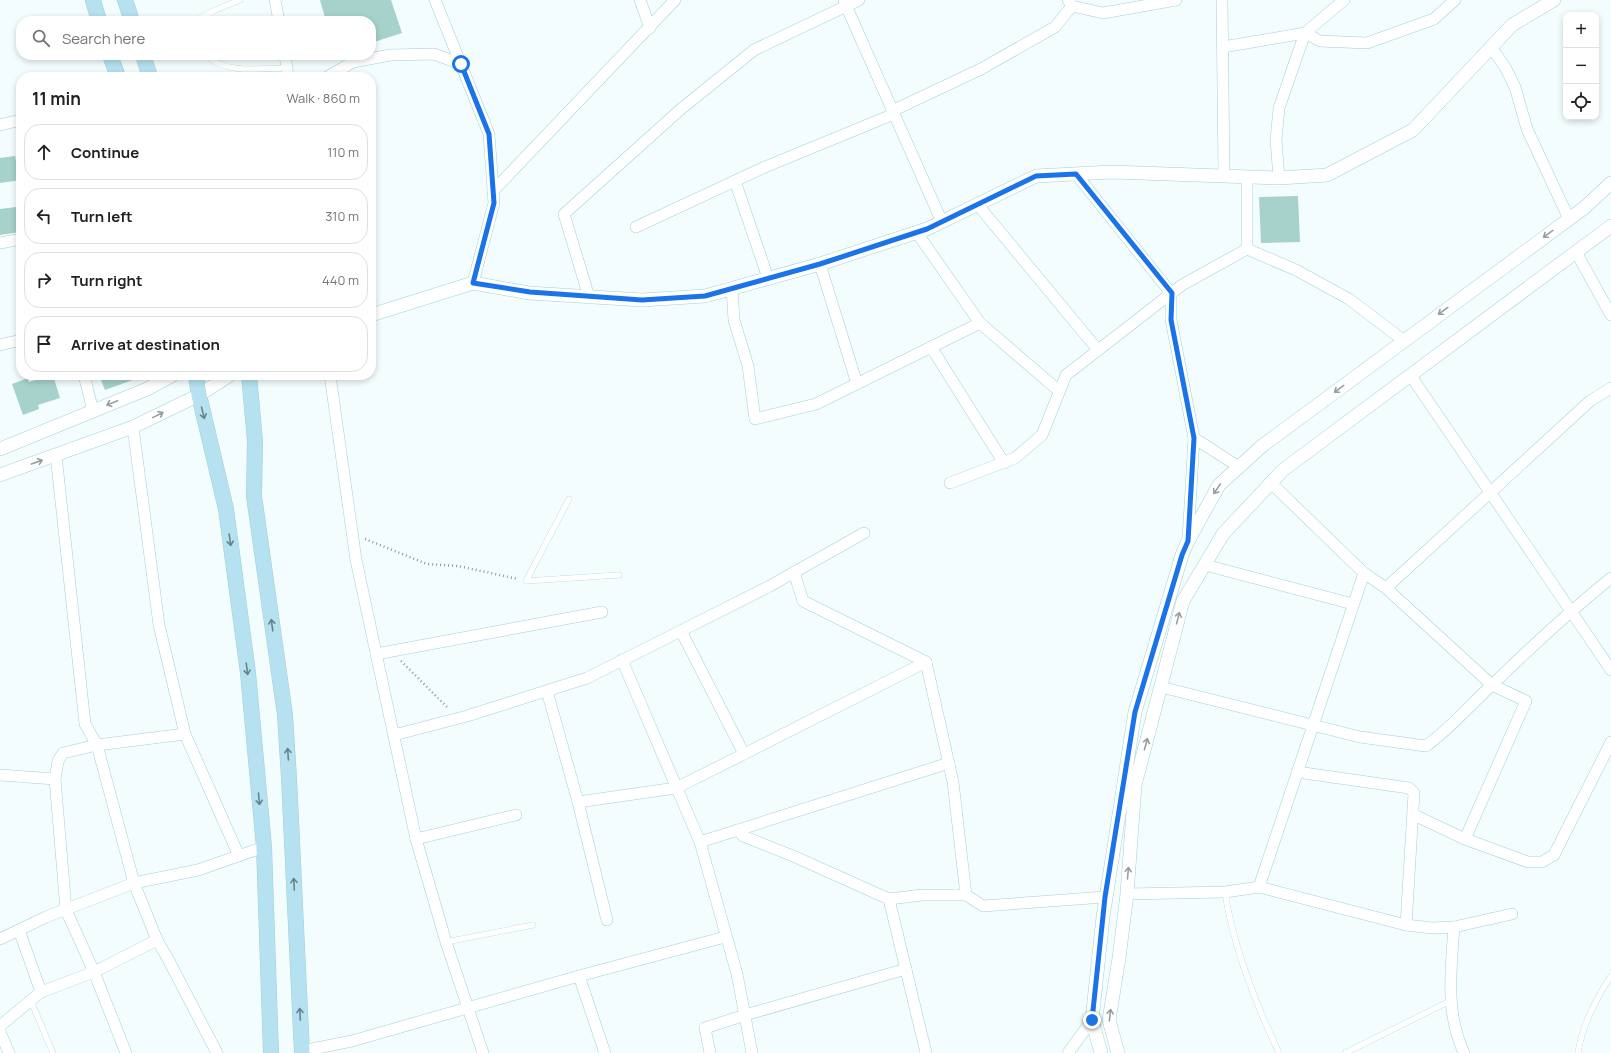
<!DOCTYPE html>
<meta charset="utf-8">
<style>
:root{--surface:#fff;--page:#f6f6f6;--text:#202124;--muted:#757577;--line:#e0e0e0}
body{margin:0;font-family:Manrope,sans-serif;background:var(--page);color:var(--text)}
.controls{position:absolute;right:12px;top:12px;display:grid;overflow:hidden;border-radius:8px;box-shadow:0 2px 6px #0003}
.controls button{width:36px;height:36px;display:grid;place-items:center;padding:0;border:0;border-bottom:1px solid var(--line);background:var(--surface);color:var(--text);font:20px sans-serif}
.stop{position:absolute;width:12px;height:12px;margin:-9px;border:3px solid #1a73e8;border-radius:50%;background:#fff}
.stop.end{background:#1a73e8;border-color:#fff;box-shadow:0 1px 4px #0008}
.list{margin:0;padding:0;list-style:none}
h2{display:flex;justify-content:space-between;align-items:center;height:52px;margin:0;padding:0 16px;font-size:17px}
h2 small{font-size:13px;font-weight:400;color:var(--muted)}
.list li{display:grid;grid-template-columns:26px 1fr auto;gap:12px;align-items:center;box-sizing:border-box;height:56px;margin:0 8px 8px;padding:0 8px;border:1px solid var(--line);border-radius:16px}
.list b{display:block;font-size:15px;white-space:nowrap}
.list em{font-size:13px;font-style:normal;color:var(--muted)}
.icon{flex:none;width:22px;height:22px;fill:none;stroke:currentColor;stroke-width:2;stroke-linecap:round;stroke-linejoin:round}
.map{position:relative;flex:none;width:1611px;height:1053px;overflow:hidden}
.search{position:absolute;background:var(--surface);box-shadow:0 2px 6px #0003;left:16px;top:16px;width:360px;height:44px;display:flex;align-items:center;gap:10px;box-sizing:border-box;padding:0 14px;border-radius:16px;color:var(--muted);font-size:15px}
.panel{position:absolute;background:var(--surface);box-shadow:0 2px 6px #0003;left:16px;top:72px;width:360px;height:308px;border-radius:16px}
.map>svg:first-child{display:block}
.building{fill:#a6d2cb}
.lines{fill:none;stroke-linecap:round;stroke-linejoin:round}
.service-casing{stroke:#a3d0d6;stroke-width:6}
.minor-casing{stroke:#a3d0d6;stroke-width:12}
.tertiary-casing{stroke:#a3d0d6;stroke-width:14}
.secondary-casing{stroke:#a3d0d6;stroke-width:16}
.path{stroke:#8c999b;stroke-width:2.5;stroke-dasharray:1 3;stroke-linecap:butt}
.service{stroke:#fff;stroke-width:5.5}
.minor{stroke:#fff;stroke-width:11}
.tertiary{stroke:#fff;stroke-width:13}
.secondary{stroke:#b5e1f0;stroke-width:15}
.oneway{stroke:#969e9f}
.oneway2{stroke:#66848d}
.route{stroke:#1a73e8;stroke-width:5}
</style>
<div class="map">
<svg width="1611" height="1053" viewBox="0 0 1611 1053">
<rect width="100%" height="100%" fill="#f4fdfe"/>
<g class="building">
<path d="M320 0H391L402 33 371 43V21H326Z"/>
<path d="M15 156 16 161 21 160V180L0 183V158Z"/>
<path d="M1298 196 1300 242 1261 243 1259 197Z"/>
<path d="M16 207 20 232 0 235V209Z"/>
<path d="M53 375 60 398 38 405 39 409 23 415 12 384 28 378 29 382Z"/>
<path d="M99 375H141V377L105 390Z"/>
</g>
<g class="lines">
<g class="service-casing">
<g id="service">
<path d="M195 21 213 11 240 0"/>
<path d="M206 55C226 75 261 68 287 68"/>
<path d="M569 499 526 581 619 575"/>
<path d="M1225 892C1233 947 1255 1002 1279 1053"/>
<path d="M446 942 533 925"/>
<path d="M31 1001 53 1053"/>
<path d="M1345 1053 1450 1001"/>
<path d="M1578 1053C1582 1025 1596 999 1611 976"/>
</g>
</g>
<g class="minor-casing">
<g id="minor">
<path d="M275 0 279 21"/>
<path d="M435 0 489 134 494 203 473 283"/>
<path d="M640 0 650 28"/>
<path d="M1068 0 1072 6 1103 13 1176 0"/>
<path d="M1222 0 1224 176"/>
<path d="M844 1 942 222"/>
<path d="M1223 47 1305 33 1344 0"/>
<path d="M1491 47 1505 67 1515 87 1527 129 1569 219"/>
<path d="M285 55 288 77"/>
<path d="M327 77 353 62 390 55 434 54 461 64"/>
<path d="M892 111 981 69 1055 27 1072 6"/>
<path d="M0 125 21 120"/>
<path d="M1076 174 1171 293V320L1194 438 1188 540"/>
<path d="M1279 178 1276 140 1279 108 1305 33 1320 41 1367 43 1434 19 1455 0"/>
<path d="M735 181 768 278"/>
<path d="M493 191 675 0"/>
<path d="M977 204 1098 350"/>
<path d="M636 227 765 167 894 114"/>
<path d="M917 233 980 323 1059 391"/>
<path d="M0 243 21 239"/>
<path d="M1247 249 1296 270 1349 299 1403 340"/>
<path d="M1576 252 1611 315"/>
<path d="M820 264 857 384"/>
<path d="M732 288 734 320 748 366 755 419 816 404 980 323"/>
<path d="M589 297 564 214 681 109 754 50 859 0"/>
<path d="M0 345 21 340"/>
<path d="M931 347 1004 463"/>
<path d="M84 375 93 411"/>
<path d="M330 375 356 560 416 839 446 942 483 1053"/>
<path d="M1411 376 1611 670"/>
<path d="M133 427 159 625 185 734 239 856"/>
<path d="M1194 438 1239 467"/>
<path d="M56 455 85 724 97 745 134 883 157 940 168 959 217 1053"/>
<path d="M950 483 1015 458 1042 435 1066 375 1182 285 1247 249V177"/>
<path d="M1205 565 1353 604"/>
<path d="M794 572 803 601 926 662 953 782 966 895 983 906 1105 897"/>
<path d="M1364 573 1386 588 1590 401 1611 388"/>
<path d="M1386 588 1492 685 1526 701 1465 839"/>
<path d="M376 654 602 612"/>
<path d="M622 660 700 842 737 974 752 1053"/>
<path d="M1161 687 1360 737 1426 746C1451 728 1470 705 1493 684 1531 647 1570 611 1611 578"/>
<path d="M547 691 578 802 607 920"/>
<path d="M394 735 467 716 587 678 768 587 864 533"/>
<path d="M744 754 926 662"/>
<path d="M1297 772 1409 788 1414 793 1406 925"/>
<path d="M0 775 55 779 66 910 94 972 126 1053"/>
<path d="M55 779 58 761 63 753 97 745 185 734"/>
<path d="M578 802 676 788 744 754 681 631"/>
<path d="M1414 815 1465 839 1528 862H1542L1554 855 1611 742"/>
<path d="M738 830 743 836 793 856 889 899 926 1053"/>
<path d="M416 839 516 815"/>
<path d="M700 842 949 763"/>
<path d="M1259 887 1364 573 1271 483"/>
<path d="M1127 894 1225 892 1259 887 1406 925 1432 928 1454 927 1512 914"/>
<path d="M889 899 922 895H966"/>
<path d="M1454 927C1451 970 1445 1012 1464 1053"/>
<path d="M19 930 41 992"/>
<path d="M0 939 46 917 134 883 198 870 264 847"/>
<path d="M579 976 605 1053"/>
<path d="M0 1026 41 992 94 972 157 940"/>
<path d="M0 1032 9 1053"/>
<path d="M302 1051 352 1041 579 976 725 937"/>
<path d="M710 1053 705 1028 745 1015 906 969"/>
<path d="M1068 1053 1092 1020"/>
</g>
</g>
<g class="tertiary-casing">
<g id="tertiary">
<path d="M371 315 473 283 529 293 642 300 705 296 820 264 927 229 1036 176 1112 172 1279 178 1327 175 1413 130 1512 25 1554 0"/>
<path d="M0 449 147 389 173 375"/>
<path d="M0 475 133 427 199 395 230 375"/>
<path d="M1101 1053 1092 1020 1103 917 1135 712 1182 555 1188 541 1219 485 1262 446 1584 208 1611 183"/>
<path d="M1118 1053 1109 1020 1119 958 1127 894 1135 785 1183 601 1223 534 1283 470 1611 226"/>
</g>
</g>
<g class="secondary-casing">
<g id="secondary">
<path d="M93 0 99 21"/>
<path d="M125 0 132 21"/>
<path d="M110 55 118 77"/>
<path d="M143 55 150 77"/>
<path d="M196 375 199 395 226 509 248 673 264 847 271 1053"/>
<path d="M249 375 255 441 254 496 285 715 289 778 302 1053"/>
</g>
</g>
<g class="path">
<path d="M365 539 427 564 458 566 518 579"/>
<path d="M401 661 449 709"/>
</g>
<use href="#service" class="service"/>
<use href="#minor" class="minor"/>
<use href="#tertiary" class="tertiary"/>
<use href="#secondary" class="secondary"/>
</g>
<defs><path id="oneway-shaft" d="M-6 0H5M1.5-3L5.5 0L1.5 3" fill="none" stroke-width="1.6" stroke-linecap="round" stroke-linejoin="round"/></defs>
<g class="oneway">
<use href="#oneway-shaft" transform="translate(1548 234) rotate(144)"/>
<use href="#oneway-shaft" transform="translate(1443 311) rotate(144)"/>
<use href="#oneway-shaft" transform="translate(1339 389) rotate(143)"/>
<use href="#oneway-shaft" transform="translate(112 403) rotate(158)"/>
<use href="#oneway-shaft" transform="translate(158 415) rotate(-26)"/>
<use href="#oneway-shaft" transform="translate(37 462) rotate(-19)"/>
<use href="#oneway-shaft" transform="translate(1217 489) rotate(124)"/>
<use href="#oneway-shaft" transform="translate(1178 618) rotate(-76)"/>
<use href="#oneway-shaft" transform="translate(1146 744) rotate(-75)"/>
<use href="#oneway-shaft" transform="translate(1128 873) rotate(-85)"/>
<use href="#oneway-shaft" transform="translate(1110 1015) rotate(-84)"/>
</g>
<g class="oneway2">
<use href="#oneway-shaft" transform="translate(203 413) rotate(76)"/>
<use href="#oneway-shaft" transform="translate(230 540) rotate(82)"/>
<use href="#oneway-shaft" transform="translate(272 625) rotate(-98)"/>
<use href="#oneway-shaft" transform="translate(247 669) rotate(83)"/>
<use href="#oneway-shaft" transform="translate(288 754) rotate(-94)"/>
<use href="#oneway-shaft" transform="translate(259 799) rotate(85)"/>
<use href="#oneway-shaft" transform="translate(294 884) rotate(-93)"/>
<use href="#oneway-shaft" transform="translate(300 1014) rotate(-93)"/>
</g>
<g class="lines">
<path class="route" d="M461 64 489 134 494 203 473 283 530 292 642 300 705 296 820 264 927 229 1036 176 1076 174 1172 293 1171 320 1194 438 1188 541 1182 555 1135 712 1105 897 1092 1020"/>
</g>
</svg>
<div class="controls">
<button>+</button>
<button>−</button>
<button><svg class="icon" aria-label="locate" viewBox="0 0 24 24"><circle cx="12" cy="12" r="6"/><path d="M12 2v4M12 18v4M2 12h4M18 12h4"/></svg></button>
</div>
<div class="stop" style="left:461px;top:64px"></div>
<div class="stop end" style="left:1092px;top:1020px"></div>
<div class="search"><svg class="icon" aria-label="search" viewBox="0 0 24 24"><circle cx="10" cy="10" r="6"/><path d="M15 15l6 6"/></svg>Search here</div>
<section class="panel">
<h2>11 min<small>Walk · 860 m</small></h2>
<ul class="list">
<li><svg class="icon" aria-label="ahead" viewBox="0 0 24 24"><path d="M12 20V5M6 11l6-6 6 6"/></svg><div><b>Continue</b></div><em>110 m</em></li>
<li><svg class="icon" aria-label="left" viewBox="0 0 24 24"><path d="M17 20v-9H6M10 6l-5 5 5 5"/></svg><div><b>Turn left</b></div><em>310 m</em></li>
<li><svg class="icon" aria-label="right" viewBox="0 0 24 24"><path d="M7 20v-9h11M14 6l5 5-5 5"/></svg><div><b>Turn right</b></div><em>440 m</em></li>
<li><svg class="icon" aria-label="arrive" viewBox="0 0 24 24"><path d="M6 21V4h12l-3 4 3 4H6"/></svg><div><b>Arrive at destination</b></div></li>
</ul>
</section>
</div>
